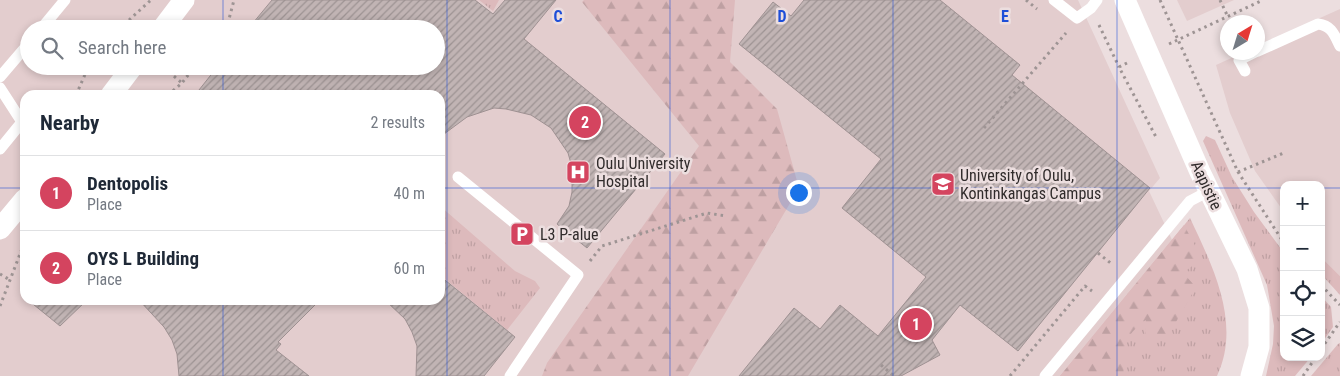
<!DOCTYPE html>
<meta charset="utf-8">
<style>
:root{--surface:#fff;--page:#f2f2f3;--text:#1f2937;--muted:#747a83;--line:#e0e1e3;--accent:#d4445f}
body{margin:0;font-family:"Roboto Condensed",sans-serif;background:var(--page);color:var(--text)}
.controls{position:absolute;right:15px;bottom:15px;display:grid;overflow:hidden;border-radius:10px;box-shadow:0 2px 8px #0003}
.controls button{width:45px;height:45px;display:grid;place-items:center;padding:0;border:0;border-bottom:1px solid var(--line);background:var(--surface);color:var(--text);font:25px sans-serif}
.compass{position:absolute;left:1220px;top:15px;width:45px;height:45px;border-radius:50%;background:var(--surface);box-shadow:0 2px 8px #0003;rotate:38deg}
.you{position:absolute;left:798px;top:192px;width:18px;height:18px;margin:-12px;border:4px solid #fff;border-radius:50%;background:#1a73e8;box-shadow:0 0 0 8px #1a73e833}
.badge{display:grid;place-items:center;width:32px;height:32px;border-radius:50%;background:var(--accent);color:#fff;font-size:16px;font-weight:700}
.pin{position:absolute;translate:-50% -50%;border:2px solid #fff;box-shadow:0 1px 5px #0006}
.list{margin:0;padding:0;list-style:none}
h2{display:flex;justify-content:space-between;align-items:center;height:65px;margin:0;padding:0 20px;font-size:21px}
h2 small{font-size:16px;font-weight:400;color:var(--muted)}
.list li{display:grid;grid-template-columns:32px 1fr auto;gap:15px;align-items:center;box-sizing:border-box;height:75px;padding:0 20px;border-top:1px solid var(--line)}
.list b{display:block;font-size:19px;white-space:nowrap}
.list p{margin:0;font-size:16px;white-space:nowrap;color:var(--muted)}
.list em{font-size:16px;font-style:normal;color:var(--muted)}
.icon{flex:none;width:28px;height:28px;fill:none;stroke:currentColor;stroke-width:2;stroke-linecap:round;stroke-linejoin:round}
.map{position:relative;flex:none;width:1340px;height:376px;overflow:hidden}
.search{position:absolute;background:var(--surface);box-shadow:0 2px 8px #0003;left:20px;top:20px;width:425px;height:55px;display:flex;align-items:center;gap:12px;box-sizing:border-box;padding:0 18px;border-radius:28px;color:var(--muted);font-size:19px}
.panel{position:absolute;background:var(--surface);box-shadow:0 2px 8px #0003;left:20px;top:90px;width:425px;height:215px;border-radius:15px}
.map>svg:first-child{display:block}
.built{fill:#e3cdce;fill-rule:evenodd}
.grass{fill:url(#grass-tufts)}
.forest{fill:url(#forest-firs)}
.building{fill:url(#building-hatch);stroke:#9e9192}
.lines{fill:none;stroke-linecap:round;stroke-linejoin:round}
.path{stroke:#9e9494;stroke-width:3;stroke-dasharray:2.5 4;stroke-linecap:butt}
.lane{stroke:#fff;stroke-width:11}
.street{stroke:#fff;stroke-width:21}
.grid{fill:none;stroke:#1d4ed8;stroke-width:1;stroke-opacity:0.55}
.labels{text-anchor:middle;stroke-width:5;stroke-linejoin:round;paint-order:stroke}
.poi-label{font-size:16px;fill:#302b2b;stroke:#ecdedf;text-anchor:start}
.street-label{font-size:16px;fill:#302b2b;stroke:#ecdedf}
.grid-label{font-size:16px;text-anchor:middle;font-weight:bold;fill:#1d4ed8;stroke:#ecdedf;stroke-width:5;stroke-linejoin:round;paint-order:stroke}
</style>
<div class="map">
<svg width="1340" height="376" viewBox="0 0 1340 376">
<defs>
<pattern id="grass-tufts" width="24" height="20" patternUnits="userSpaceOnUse" patternTransform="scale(1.25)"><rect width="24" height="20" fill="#ddbabc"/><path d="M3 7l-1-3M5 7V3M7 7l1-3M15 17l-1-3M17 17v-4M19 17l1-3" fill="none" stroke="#bea0a2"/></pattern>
<pattern id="forest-firs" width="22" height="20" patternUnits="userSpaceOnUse" patternTransform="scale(1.25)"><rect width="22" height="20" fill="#ddbabc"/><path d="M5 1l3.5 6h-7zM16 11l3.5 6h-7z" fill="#bea0a2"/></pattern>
<pattern id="building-hatch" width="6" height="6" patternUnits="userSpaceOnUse" patternTransform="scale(1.25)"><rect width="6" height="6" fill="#c1b4b4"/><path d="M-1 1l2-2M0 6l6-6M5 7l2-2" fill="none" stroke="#9d9393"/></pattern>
</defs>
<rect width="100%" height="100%" fill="#ecdedf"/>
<g class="built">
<path d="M0 0H1078L1160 178 1149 191 1199 297 1195 376H0ZM29 29H436V66H29ZM25 95H440V300H25Z"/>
<path d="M1177 0H1234L1187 21Z"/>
<path d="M1340 9V276L1321 257V185H1284V212L1255 171 1230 113 1216 65Z"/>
</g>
<g class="grass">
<path d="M479 0H499L493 11Z"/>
<path d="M1206 136 1215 140 1232 177 1254 212 1284 253V357H1311L1295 376H1266L1273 344 1274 326 1267 285 1203 141Z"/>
<path d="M440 206 515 271 535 281 540 288 507 330 440 275Z"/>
<path d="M1190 218C1212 265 1242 323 1217 376H1060Z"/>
<path d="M1321 257 1340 276V295L1321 274Z"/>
<path d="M1321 296 1331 307 1333 327 1321 344Z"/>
<path d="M1340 343V376H1311L1338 344Z"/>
</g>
<g class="forest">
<path d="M584 0H735L730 62 777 109 799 188 688 376H542L547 363 699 146 582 2Z"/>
<path d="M1184 225 1200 255 1196 263 1183 273 1196 287 1172 329 1158 343 1148 339 1145 331 1146 320C1123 336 1122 350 1124 376H1060Z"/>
</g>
<g class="building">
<path d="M272 0H475L493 14 505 0H556L524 39 665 154 587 248 557 224 569 206 572 192V167L568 153 551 128 531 115 506 109 494 108 467 117 440 137V95H195L218 66H436V29H248Z"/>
<path d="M804 0H940L1020 65 1012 75 1150 188 1018 351 960 305 932 340 940 355 901 376H739L794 308 820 329 840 305 878 336 926 277 842 208 881 159 739 44 773 2 791 16Z"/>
<path d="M440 276 515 337 484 376H416L417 346 412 332 405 319 385 300H440Z"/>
<path d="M28 300H87L60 326Z"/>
<path d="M139 300H320L278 342 281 344 276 350 309 376H179L177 354 172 340 164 327Z"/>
</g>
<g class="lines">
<g class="path">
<path d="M1026 0 1037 9"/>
<path d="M1160 0 1238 172 1284 243"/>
<path d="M1220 0 1228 17"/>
<path d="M129 20 151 0"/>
<path d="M211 22 219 29"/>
<path d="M1099 25 1119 67"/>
<path d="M224 29 228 23 234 0"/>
<path d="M1169 44 1263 0"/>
<path d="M1127 63 1119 67 1156 137"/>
<path d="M169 72 182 83"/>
<path d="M76 95 87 70"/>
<path d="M168 95 182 83 195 66"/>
<path d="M984 128 1066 33"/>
<path d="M1238 172 1286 152"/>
<path d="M1098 253 1113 265"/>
<path d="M590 261 602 246 707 213 726 216"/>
<path d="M0 274 10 280"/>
<path d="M1321 285 1340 305"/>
<path d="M0 306 25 241"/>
<path d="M1321 349 1340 322"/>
<path d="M881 365 894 376"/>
<path d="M1010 376 1085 286 1092 291"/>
<path d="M1303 376 1316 357"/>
</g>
<g class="lane">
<path d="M1054 0 1077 18 1091 8 1097 0"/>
<path d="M41 29 65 0"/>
<path d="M1258 51 1318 24C1332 26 1334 34 1340 46"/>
<path d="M1245 71 1239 60 1255 52"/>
<path d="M0 77 29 43"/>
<path d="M0 88 22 122 0 149"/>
<path d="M458 177 578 275 510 376"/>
<path d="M1045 376 1190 201 1209 191"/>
</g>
<g class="street">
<path d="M1125 0 1200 172 1247 269 1259 308V347L1251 376"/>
<path d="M162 29 184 0"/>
<path d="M111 95 133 66"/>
<path d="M0 229 25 199"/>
</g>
</g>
<path class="grid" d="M223 0V29M447 0V376M670 0V376M893 0V376M1117 0V376M223 66V95M0 188H25M440 188H1284M1321 188H1340M223 300V376"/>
<defs>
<g id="hospital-square" transform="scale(1.25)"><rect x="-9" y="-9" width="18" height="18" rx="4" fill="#d4445f" stroke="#ecdedf"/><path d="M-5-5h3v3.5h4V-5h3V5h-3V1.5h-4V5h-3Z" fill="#fff"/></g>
<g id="university-square" transform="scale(1.25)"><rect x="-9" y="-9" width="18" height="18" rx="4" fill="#d4445f" stroke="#ecdedf"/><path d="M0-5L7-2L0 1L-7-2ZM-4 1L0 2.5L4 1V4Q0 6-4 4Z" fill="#fff"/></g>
<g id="parking-square" transform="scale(1.25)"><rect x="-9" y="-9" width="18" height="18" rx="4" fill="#d4445f" stroke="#ecdedf"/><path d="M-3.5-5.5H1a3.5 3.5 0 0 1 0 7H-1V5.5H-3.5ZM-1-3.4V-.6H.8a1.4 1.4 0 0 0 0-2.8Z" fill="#fff"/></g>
</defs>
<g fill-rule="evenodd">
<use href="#hospital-square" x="578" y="172"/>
<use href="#university-square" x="943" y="184"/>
<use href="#parking-square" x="522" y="234"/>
</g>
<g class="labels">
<g class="poi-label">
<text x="596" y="169">Oulu University<tspan x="596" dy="18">Hospital</tspan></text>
<text x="960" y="181">University of Oulu,<tspan x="960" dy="18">Kontinkangas Campus</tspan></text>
<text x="540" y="240">L3 P-alue</text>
</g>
<g class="street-label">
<text transform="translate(1207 185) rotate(65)" y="6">Aapistie</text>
</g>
</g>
<g class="grid-label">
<text x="558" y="22">C</text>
<text x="782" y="22">D</text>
<text x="1005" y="22">E</text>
</g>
</svg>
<div class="controls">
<button>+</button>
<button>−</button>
<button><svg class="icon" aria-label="locate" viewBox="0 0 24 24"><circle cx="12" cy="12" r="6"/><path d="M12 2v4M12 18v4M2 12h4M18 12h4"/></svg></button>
<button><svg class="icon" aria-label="layers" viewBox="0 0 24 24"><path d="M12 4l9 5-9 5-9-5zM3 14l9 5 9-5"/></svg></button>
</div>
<svg class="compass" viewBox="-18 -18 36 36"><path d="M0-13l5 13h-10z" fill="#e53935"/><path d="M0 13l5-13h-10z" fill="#747a83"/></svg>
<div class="you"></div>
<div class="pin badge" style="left:916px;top:324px">1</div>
<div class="pin badge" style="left:585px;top:122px">2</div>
<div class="search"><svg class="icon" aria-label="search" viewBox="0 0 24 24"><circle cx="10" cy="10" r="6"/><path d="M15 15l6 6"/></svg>Search here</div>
<section class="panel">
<h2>Nearby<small>2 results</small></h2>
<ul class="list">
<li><span class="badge">1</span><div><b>Dentopolis</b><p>Place</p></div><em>40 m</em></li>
<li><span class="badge">2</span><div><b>OYS L Building</b><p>Place</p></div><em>60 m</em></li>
</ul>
</section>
</div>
